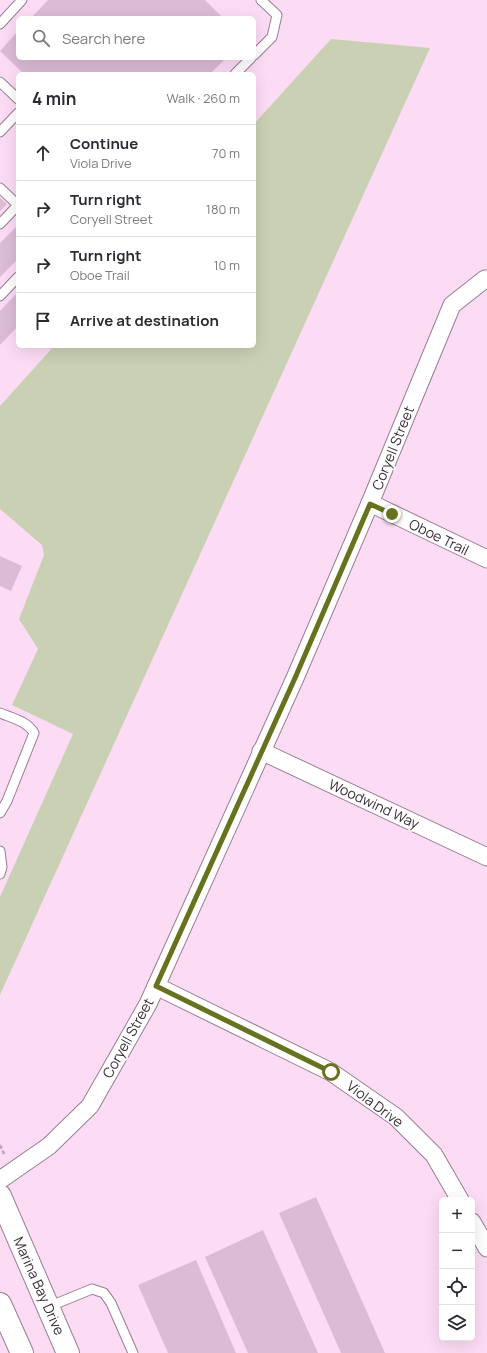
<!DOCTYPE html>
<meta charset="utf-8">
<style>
:root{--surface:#fff;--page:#f2f2f3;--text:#2b2b33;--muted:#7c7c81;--line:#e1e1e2}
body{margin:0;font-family:Manrope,sans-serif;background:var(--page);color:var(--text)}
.controls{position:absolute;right:12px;bottom:12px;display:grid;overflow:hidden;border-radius:6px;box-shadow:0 4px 16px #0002}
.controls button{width:36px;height:36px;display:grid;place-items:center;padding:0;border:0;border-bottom:1px solid var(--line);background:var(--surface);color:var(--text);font:20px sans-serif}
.stop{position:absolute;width:12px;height:12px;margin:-9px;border:3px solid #66721d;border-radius:50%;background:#fff}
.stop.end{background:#66721d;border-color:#fff;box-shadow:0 1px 4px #0008}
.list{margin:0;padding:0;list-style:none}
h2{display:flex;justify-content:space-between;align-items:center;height:52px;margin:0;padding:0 16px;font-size:17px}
h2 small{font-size:13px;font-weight:400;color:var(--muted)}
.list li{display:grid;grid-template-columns:26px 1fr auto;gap:12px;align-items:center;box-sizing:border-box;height:56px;padding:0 16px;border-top:1px solid var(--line)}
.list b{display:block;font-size:15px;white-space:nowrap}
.list p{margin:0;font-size:13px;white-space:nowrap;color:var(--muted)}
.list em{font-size:13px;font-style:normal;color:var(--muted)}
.icon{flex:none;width:22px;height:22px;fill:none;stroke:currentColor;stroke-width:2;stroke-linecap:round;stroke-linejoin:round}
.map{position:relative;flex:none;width:487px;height:1353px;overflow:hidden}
.search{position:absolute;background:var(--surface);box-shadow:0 4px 16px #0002;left:16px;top:16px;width:240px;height:44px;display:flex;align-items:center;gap:10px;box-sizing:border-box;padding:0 14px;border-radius:6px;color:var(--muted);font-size:15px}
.panel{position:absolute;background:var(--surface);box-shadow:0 4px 16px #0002;left:16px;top:72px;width:240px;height:276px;border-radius:6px}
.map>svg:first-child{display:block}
.green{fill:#cad0b4}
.building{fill:#dbbcd5}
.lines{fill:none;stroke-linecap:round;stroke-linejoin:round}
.lane-casing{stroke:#9a7d94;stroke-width:11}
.street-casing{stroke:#9a7d94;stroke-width:19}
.secondary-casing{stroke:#9a7d94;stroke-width:24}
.path{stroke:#bea5b9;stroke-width:2.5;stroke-dasharray:4 2;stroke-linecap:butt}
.lane{stroke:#fff;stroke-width:9}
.street{stroke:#fff;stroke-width:17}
.secondary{stroke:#fff;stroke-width:22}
.route{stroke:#66721d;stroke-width:5}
.labels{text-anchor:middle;stroke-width:3;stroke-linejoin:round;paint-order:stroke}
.street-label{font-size:14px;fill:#3a2e38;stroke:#fff}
</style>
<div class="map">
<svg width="487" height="1353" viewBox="0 0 487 1353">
<rect width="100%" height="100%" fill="#fcdcf5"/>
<path class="green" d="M331 39 430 48 0 995V897L73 734 12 705 38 649 19 619 44 555 42 545 0 509V406L54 346H254V124Z"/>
<g class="building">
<path d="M48 0H205L223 18H31Z"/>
<path d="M18 31V58H226L210 74H24L0 51Z"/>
<path d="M0 198 7 204 0 211Z"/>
<path d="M18 225V259L0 277V243Z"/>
<path d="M18 292V326L0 345V311Z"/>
<path d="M0 556 22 566 11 591 0 586Z"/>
<path d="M316 1197 385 1353H341L279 1213Z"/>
<path d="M263 1230 318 1353H248L205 1257Z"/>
<path d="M196 1260 236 1353H168L138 1285Z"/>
</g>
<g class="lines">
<g class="lane-casing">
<g id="lane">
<path d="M0 24 22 0"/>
<path d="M254 55 272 37 277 15 261 0"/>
<path d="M235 74 251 58"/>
<path d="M0 82 18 99"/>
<path d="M0 132 18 113"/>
<path d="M0 188 18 205"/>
<path d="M0 224 18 205"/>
<path d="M0 296 18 277"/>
<path d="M0 713C12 718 27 721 34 733L7 801 0 813"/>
<path d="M0 851 2 867 0 874"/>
<path d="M48 1307 92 1289 104 1293 111 1303 133 1353"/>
</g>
</g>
<g class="street-casing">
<g id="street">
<path d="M370 503 487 559"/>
<path d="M261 751 487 857"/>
<path d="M156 986 331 1072 396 1117 434 1155 460 1200"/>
<path d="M0 1180 49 1146 90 1106 148 1004 295 678 370 503 452 305 485 279H487"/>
<path d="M472 1222 487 1248"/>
</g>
</g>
<g class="secondary-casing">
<g id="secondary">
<path d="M0 1196 68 1353"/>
<path d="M0 1304 22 1353"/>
</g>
</g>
<path class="path" d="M0 1145 5 1156"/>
<use href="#lane" class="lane"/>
<use href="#street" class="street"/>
<use href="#secondary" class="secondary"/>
</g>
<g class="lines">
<path class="route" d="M331 1072 156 986 295 678 370 504 392 514"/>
</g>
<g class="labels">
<g class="street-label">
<text transform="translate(393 448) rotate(-68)" y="5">Coryell Street</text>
<text transform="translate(439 537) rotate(26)" y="5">Oboe Trail</text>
<text transform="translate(374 804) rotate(25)" y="5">Woodwind Way</text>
<text transform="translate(128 1038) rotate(-61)" y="5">Coryell Street</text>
<text transform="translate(375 1104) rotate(37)" y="5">Viola Drive</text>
<text transform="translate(39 1286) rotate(66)" y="5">Marina Bay Drive</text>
</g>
</g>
</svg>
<div class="controls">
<button>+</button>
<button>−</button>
<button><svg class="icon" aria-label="locate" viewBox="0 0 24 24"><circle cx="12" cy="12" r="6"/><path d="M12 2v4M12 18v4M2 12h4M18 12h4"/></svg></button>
<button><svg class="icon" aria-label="layers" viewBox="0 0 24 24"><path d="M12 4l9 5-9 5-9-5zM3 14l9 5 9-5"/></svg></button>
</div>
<div class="stop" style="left:331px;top:1072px"></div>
<div class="stop end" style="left:392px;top:514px"></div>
<div class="search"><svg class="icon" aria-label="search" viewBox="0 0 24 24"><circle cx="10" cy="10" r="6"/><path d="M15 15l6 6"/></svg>Search here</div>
<section class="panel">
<h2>4 min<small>Walk · 260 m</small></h2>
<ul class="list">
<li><svg class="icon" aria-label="ahead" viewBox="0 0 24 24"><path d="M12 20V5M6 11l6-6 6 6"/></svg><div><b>Continue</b><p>Viola Drive</p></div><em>70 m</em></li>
<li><svg class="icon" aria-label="right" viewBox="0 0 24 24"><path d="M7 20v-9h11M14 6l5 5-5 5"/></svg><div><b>Turn right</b><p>Coryell Street</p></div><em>180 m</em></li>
<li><svg class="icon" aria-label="right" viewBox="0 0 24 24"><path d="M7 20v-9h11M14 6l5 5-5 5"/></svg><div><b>Turn right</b><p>Oboe Trail</p></div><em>10 m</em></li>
<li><svg class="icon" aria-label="arrive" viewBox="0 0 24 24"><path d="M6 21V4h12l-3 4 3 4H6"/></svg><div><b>Arrive at destination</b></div></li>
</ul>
</section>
</div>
